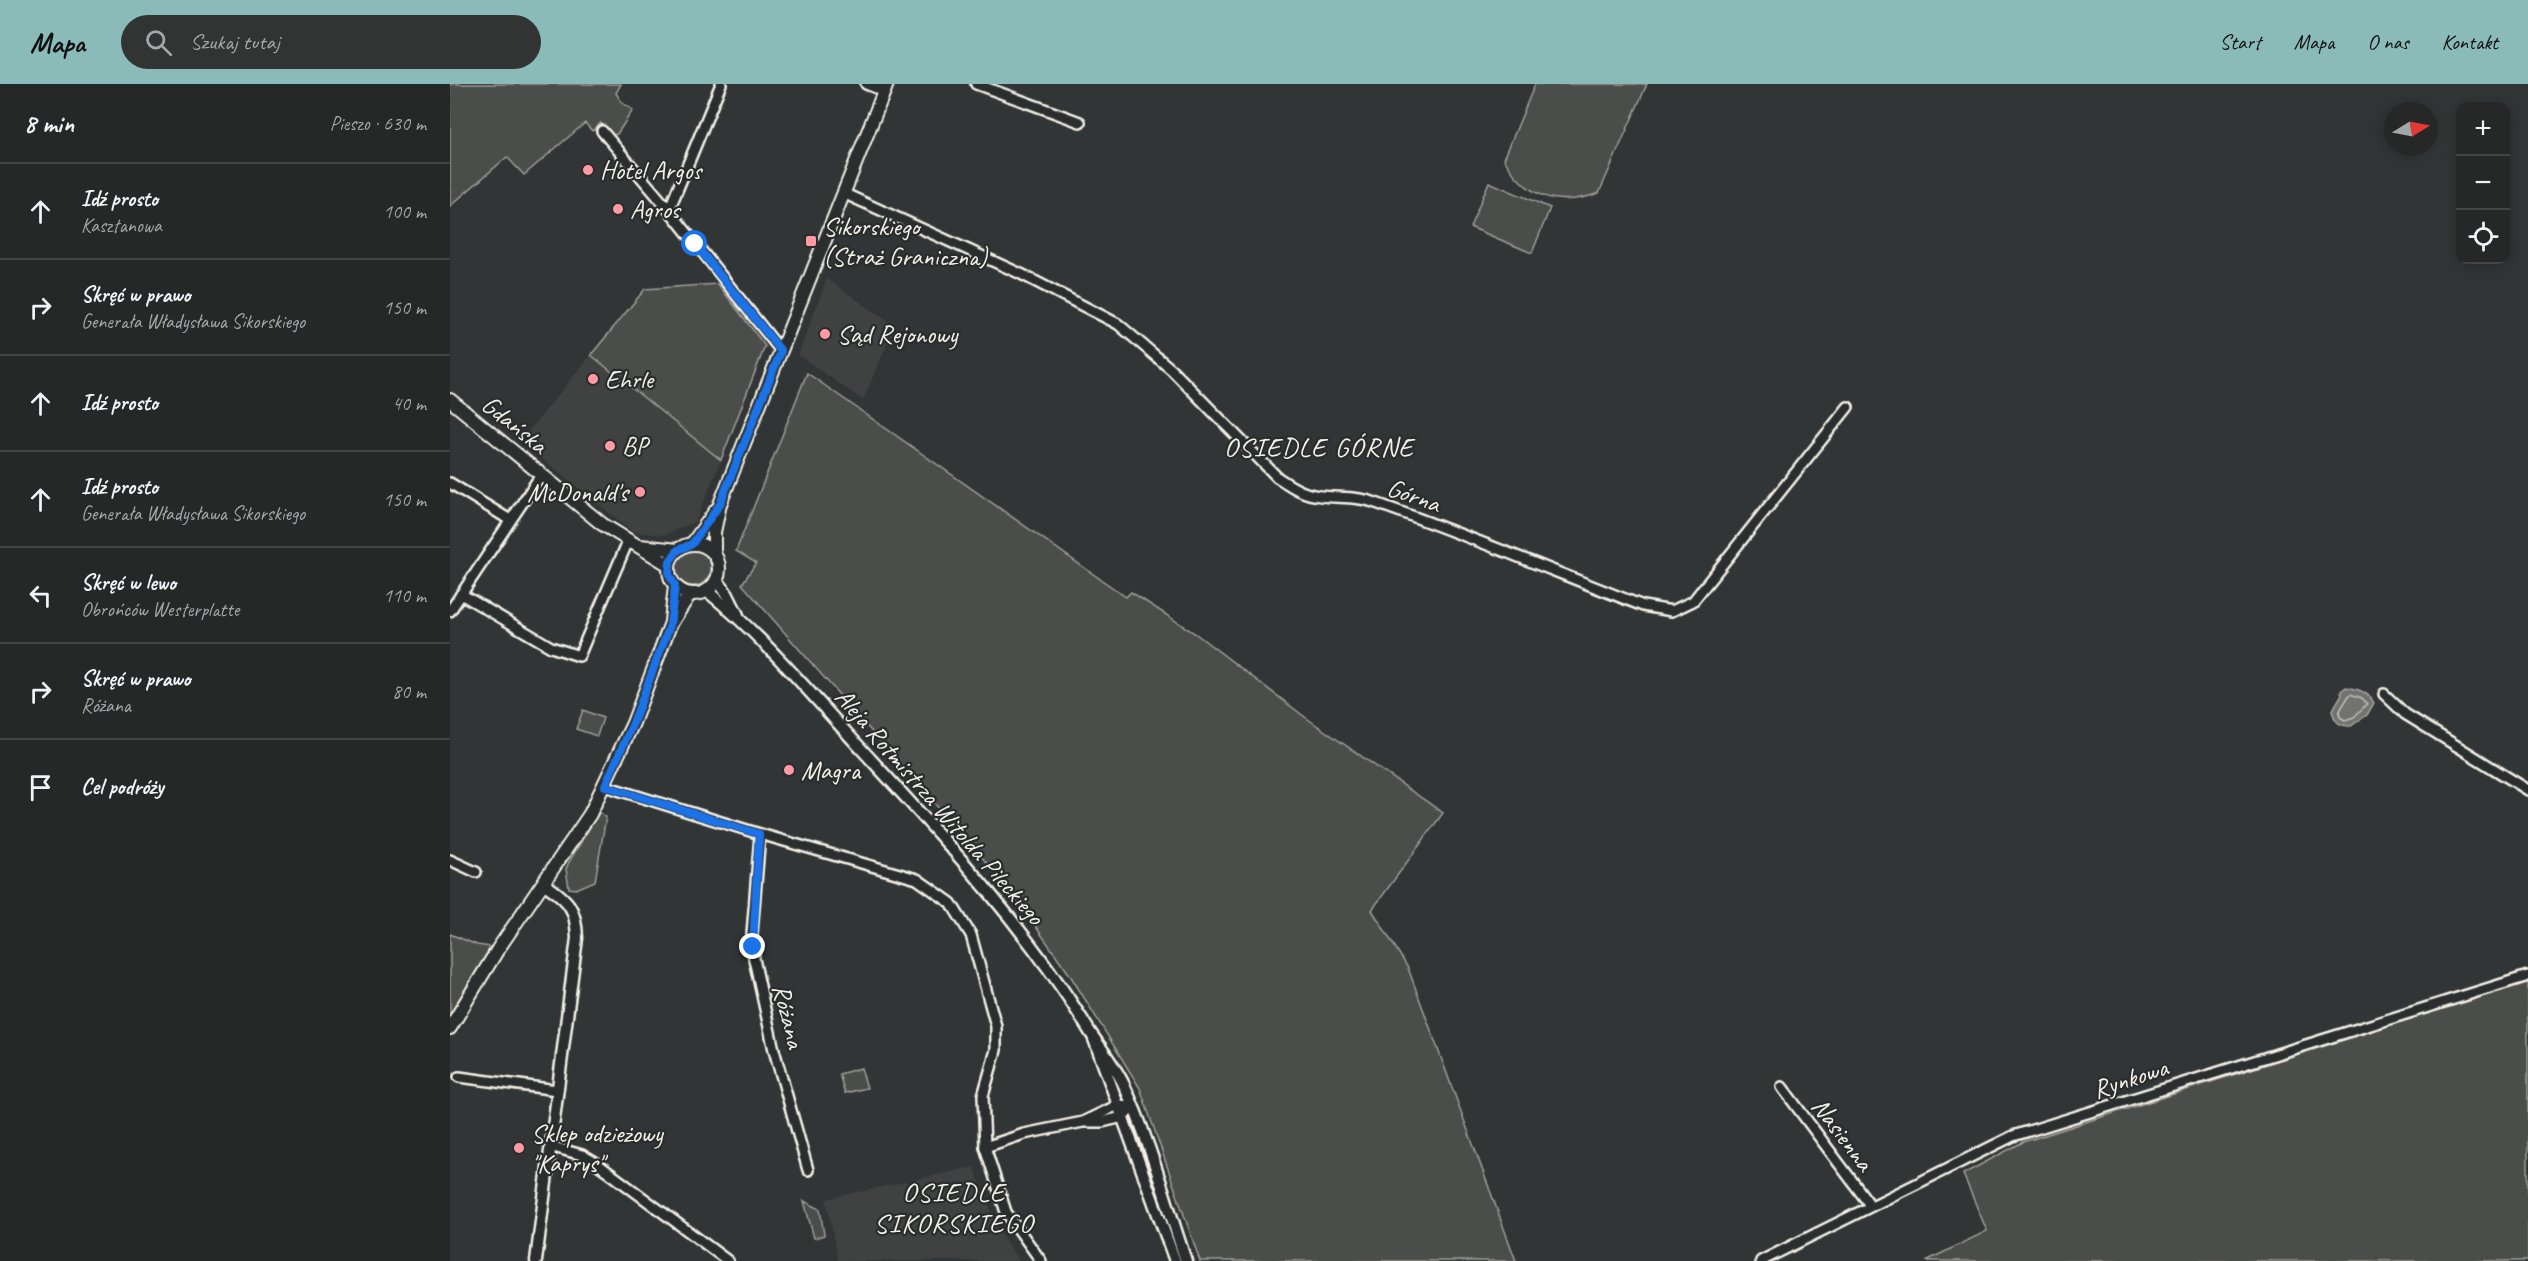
<!DOCTYPE html>
<html lang="pl">
<meta charset="utf-8">
<style>
:root{--surface:#262828;--page:#323434;--text:#f1f3f6;--muted:#a4a6a8;--line:#424445;--accent:#8bbbb9}
body{margin:0;font-family:Caveat,sans-serif;background:var(--page);color:var(--text)}
.controls{position:absolute;right:18px;top:18px;display:grid;overflow:hidden;border-radius:12px;box-shadow:0 3px 15px #0003}
.controls button{width:54px;height:54px;display:grid;place-items:center;padding:0;border:0;border-bottom:2px solid var(--line);background:var(--surface);color:var(--text);font:30px sans-serif}
.compass{position:absolute;left:1934px;top:18px;width:54px;height:54px;border-radius:50%;background:var(--surface);box-shadow:0 3px 15px #0003;rotate:80deg}
.stop{position:absolute;width:18px;height:18px;margin:-14px;border:4px solid #1a73e8;border-radius:50%;background:#fff}
.stop.end{background:#1a73e8;border-color:#fff;box-shadow:0 2px 6px #0008}
.list{margin:0;padding:0;list-style:none}
h2{display:flex;justify-content:space-between;align-items:center;height:78px;margin:0;padding:0 24px;font-size:26px}
h2 small{font-size:20px;font-weight:400;color:var(--muted)}
.list li{display:grid;grid-template-columns:39px 1fr auto;gap:18px;align-items:center;box-sizing:border-box;height:96px;padding:0 24px;border-top:2px solid var(--line)}
.list b{display:block;font-size:22px;white-space:nowrap}
.list p{margin:0;font-size:20px;white-space:nowrap;color:var(--muted)}
.list em{font-size:20px;font-style:normal;color:var(--muted)}
.icon{flex:none;width:33px;height:33px;fill:none;stroke:currentColor;stroke-width:2;stroke-linecap:round;stroke-linejoin:round}
.map{position:relative;flex:none;width:2078px;height:1177px;overflow:hidden}
header{display:flex;align-items:center;gap:36px;box-sizing:border-box;height:84px;padding:0 30px;background:var(--accent);color:#111}
header strong{font-size:28px}
nav{display:flex;gap:33px;margin-inline-start:auto;font-size:21px}
.search{width:420px;height:54px;background:var(--page);display:flex;align-items:center;gap:15px;box-sizing:border-box;padding:0 21px;border-radius:33px;color:var(--muted);font-size:22px}
main{display:flex}
aside{flex:1;background:var(--surface)}
.map>svg:first-child{display:block}
.built{fill:#404242}
.green{fill:#4b4d4c;stroke:#a09f9a;stroke-width:1.5}
.water{fill:#727370;stroke:#a6a5a0;stroke-width:1.5}
.lines{fill:none;stroke-linecap:round;stroke-linejoin:round}
.shore{stroke:#c0bfb8;stroke-width:1.5}
.minor-casing{stroke:#f4f1e8;stroke-width:14}
.tertiary-casing{stroke:#f4f1e8;stroke-width:15}
.secondary-casing{stroke:#f4f1e8;stroke-width:16}
.minor{stroke:#2a2d2e;stroke-width:9}
.tertiary{stroke:#2a2d2e;stroke-width:10}
.secondary{stroke:#2a2d2e;stroke-width:12}
.route{stroke:#1a73e8;stroke-width:8}
.poi-dot{fill:#ff9aa2;stroke:#2a2d2e;stroke-width:2}
.labels{text-anchor:middle;stroke-width:4.5;stroke-linejoin:round;paint-order:stroke}
.poi-label{font-size:26px;fill:#f4f1e8;stroke:#2a2d2e;text-anchor:start}
.street-label{font-size:26px;fill:#f4f1e8;stroke:#2a2d2e}
.neighbourhood-label{font-size:27px;letter-spacing:1.5px;fill:#f4f1e8;stroke:#2a2d2e}
</style>
<header>
<strong>Mapa</strong>
<div class="search"><svg class="icon" aria-label="search" viewBox="0 0 24 24"><circle cx="10" cy="10" r="6"/><path d="M15 15l6 6"/></svg>Szukaj tutaj</div>
<nav><a>Start</a><a>Mapa</a><a>O nas</a><a>Kontakt</a></nav>
</header>
<main>
<aside>
<h2>8 min<small>Pieszo · 630 m</small></h2>
<ul class="list">
<li><svg class="icon" aria-label="ahead" viewBox="0 0 24 24"><path d="M12 20V5M6 11l6-6 6 6"/></svg><div><b>Idź prosto</b><p>Kasztanowa</p></div><em>100 m</em></li>
<li><svg class="icon" aria-label="right" viewBox="0 0 24 24"><path d="M7 20v-9h11M14 6l5 5-5 5"/></svg><div><b>Skręć w prawo</b><p>Generała Władysława Sikorskiego</p></div><em>150 m</em></li>
<li><svg class="icon" aria-label="ahead" viewBox="0 0 24 24"><path d="M12 20V5M6 11l6-6 6 6"/></svg><div><b>Idź prosto</b></div><em>40 m</em></li>
<li><svg class="icon" aria-label="ahead" viewBox="0 0 24 24"><path d="M12 20V5M6 11l6-6 6 6"/></svg><div><b>Idź prosto</b><p>Generała Władysława Sikorskiego</p></div><em>150 m</em></li>
<li><svg class="icon" aria-label="left" viewBox="0 0 24 24"><path d="M17 20v-9H6M10 6l-5 5 5 5"/></svg><div><b>Skręć w lewo</b><p>Obrońców Westerplatte</p></div><em>110 m</em></li>
<li><svg class="icon" aria-label="right" viewBox="0 0 24 24"><path d="M7 20v-9h11M14 6l5 5-5 5"/></svg><div><b>Skręć w prawo</b><p>Różana</p></div><em>80 m</em></li>
<li><svg class="icon" aria-label="arrive" viewBox="0 0 24 24"><path d="M6 21V4h12l-3 4 3 4H6"/></svg><div><b>Cel podróży</b></div></li>
</ul>
</aside>
<div class="map">
<svg width="2078" height="1177" viewBox="0 0 2078 1177">
<rect width="100%" height="100%" fill="#323535"/>
<filter id="ink" filterUnits="userSpaceOnUse"><feTurbulence type="fractalNoise" baseFrequency=".0167" numOctaves="2"/><feDisplacementMap in="SourceGraphic" scale="12" xChannelSelector="R" yChannelSelector="G"/><feConvolveMatrix kernelMatrix="1 2 1 2 8 2 1 2 1" color-interpolation-filters="sRGB"/></filter>
<g filter="url(#ink)">
<g class="built">
<path d="M377 195 445 242 413 316 348 271Z"/>
<path d="M141 271 271 376 246 437 215 451 183 448 74 360 77 349Z"/>
<path d="M524 1083 550 1149 569 1177H388L376 1115Z"/>
</g>
<g class="green">
<path d="M0 0H171L166 9 172 19 183 26 167 50 158 52 151 39 142 47 135 39 74 91 57 73 0 122Z"/>
<path d="M1085 0H1197L1149 109C1108 124 1076 114 1054 75Z"/>
<path d="M1039 98 1100 124 1082 169 1020 143Z"/>
<path d="M268 200 315 262 271 376 141 271 195 205Z"/>
<path d="M357 289 676 513 681 508 746 550 855 633 993 729 922 826 958 884 1066 1177H750L690 1004 620 891 557 802 292 500 306 479 286 467Z"/>
<circle cx="243" cy="484" r="18"/>
<path d="M133 626 153 634 147 652 126 645Z"/>
<path d="M149 728 156 733 145 797 126 805 119 804 116 785 119 778Z"/>
<path d="M0 850 27 861 41 863 0 931Z"/>
<path d="M2078 897V1177H1476L1537 1147 1513 1090 1573 1058Z"/>
<path d="M411 984 417 1004 395 1009 389 990Z"/>
<path d="M354 1117 370 1125 374 1151 364 1154Z"/>
</g>
<path class="water" d="M1896 603C1908 605 1919 608 1924 619L1917 631 1901 642C1889 642 1885 638 1882 627L1892 610 1891 607Z"/>
<g class="lines">
<path class="shore" d="M1900 610 1912 614 1917 620 1904 633 1895 636 1890 633 1889 628Z"/>
<g class="minor-casing">
<g id="minor">
<path d="M416 0 434 7"/>
<path d="M526 0 630 38"/>
<path d="M152 47 219 126 331 267"/>
<path d="M393 109 571 190 668 240 722 286 827 393C839 401 851 409 864 411 883 415 905 411 923 418 1014 450 1103 487 1193 522L1222 527 1243 517 1398 323"/>
<path d="M219 126 271 0"/>
<path d="M0 399 60 436"/>
<path d="M11 510 101 563 129 572 178 457"/>
<path d="M0 527 91 391"/>
<path d="M1934 610 1955 630 2078 706"/>
<path d="M155 702 310 750 467 795 501 819 521 851 546 942V966L533 1012 535 1063 556 1128 591 1177"/>
<path d="M310 750 302 850 304 875 324 966 358 1086"/>
<path d="M0 776 26 788"/>
<path d="M9 993 107 1006"/>
<path d="M1332 1003 1420 1121"/>
<path d="M635 1037 668 1021 674 1022"/>
<path d="M100 1062 132 1071 149 1081 278 1177"/>
<path d="M535 1063 574 1050 633 1038H652L673 1033 683 1023"/>
<path d="M1311 1177 1563 1052 2078 892"/>
</g>
</g>
<g class="tertiary-casing">
<g id="tertiary">
<path d="M267 496 278 511 288 531"/>
<path d="M257 507C315 554 364 614 415 669 496 757 578 845 640 948 652 966 665 982 674 1001 699 1054 717 1121 736 1177"/>
<path d="M644 955 725 1177"/>
<path d="M86 1177 127 854C126 824 119 816 93 799"/>
</g>
</g>
<g class="secondary-casing">
<g id="secondary">
<path d="M0 316 152 440 219 481"/>
<circle cx="244" cy="485" r="25"/>
<path d="M242 460 266 426"/>
<path d="M190 462 228 466"/>
<path d="M264 470V448L270 420 437 0"/>
<path d="M221 537 225 502"/>
<path d="M0 944 48 865 140 730 183 639 220 541 240 510"/>
</g>
</g>
<use href="#minor" class="minor"/>
<use href="#tertiary" class="tertiary"/>
<use href="#secondary" class="secondary"/>
</g>
</g>
<g class="lines" filter="url(#ink)">
<path class="route" d="M245 160 331 267 270 420 242 460 228 466 220 477 219 490 225 502 220 541 183 639 155 702 309 750 303 863"/>
</g>
<g class="poi-dot">
<circle cx="138" cy="86" r="6"/>
<circle cx="168" cy="125" r="6"/>
<rect x="355" y="151" width="12" height="12" rx="3"/>
<circle cx="375" cy="250" r="6"/>
<circle cx="143" cy="295" r="6"/>
<circle cx="160" cy="362" r="6"/>
<circle cx="190" cy="408" r="6"/>
<circle cx="339" cy="686" r="6"/>
<circle cx="69" cy="1064" r="6"/>
</g>
<g class="labels">
<g class="poi-label">
<text x="150" y="95">Hotel Argos</text>
<text x="180" y="134">Agros</text>
<text x="373" y="151">Sikorskiego<tspan x="373" dy="30">(Straż Graniczna)</tspan></text>
<text x="387" y="259">Sąd Rejonowy</text>
<text x="155" y="304">Ehrle</text>
<text x="172" y="371">BP</text>
<text x="178" y="417" text-anchor="end">McDonald's</text>
<text x="351" y="695">Magra</text>
<text x="81" y="1058">Sklep odzieżowy<tspan x="81" dy="30">"Kaprys"</tspan></text>
</g>
<g class="street-label">
<text transform="translate(65 340) rotate(39)" y="9">Gdańska</text>
<text transform="translate(964 411) rotate(20)" y="9">Górna</text>
<text transform="translate(490 722) rotate(49)" y="9">Aleja Rotmistrza Witolda Pileckiego</text>
<text transform="translate(339 932) rotate(76)" y="9">Różana</text>
<text transform="translate(1680 994) rotate(-18)" y="9">Rynkowa</text>
<text transform="translate(1393 1050) rotate(53)" y="9">Nasienna</text>
</g>
<g class="neighbourhood-label">
<text x="869" y="372">OSIEDLE GÓRNE</text>
<text x="504" y="1117">OSIEDLE<tspan x="504" dy="31">SIKORSKIEGO</tspan></text>
</g>
</g>
</svg>
<div class="controls">
<button>+</button>
<button>−</button>
<button><svg class="icon" aria-label="locate" viewBox="0 0 24 24"><circle cx="12" cy="12" r="6"/><path d="M12 2v4M12 18v4M2 12h4M18 12h4"/></svg></button>
</div>
<svg class="compass" viewBox="-18 -18 36 36"><path d="M0-13l5 13h-10z" fill="#e53935"/><path d="M0 13l5-13h-10z" fill="#a4a6a8"/></svg>
<div class="stop" style="left:245px;top:160px"></div>
<div class="stop end" style="left:303px;top:863px"></div>
</div>
</main>
